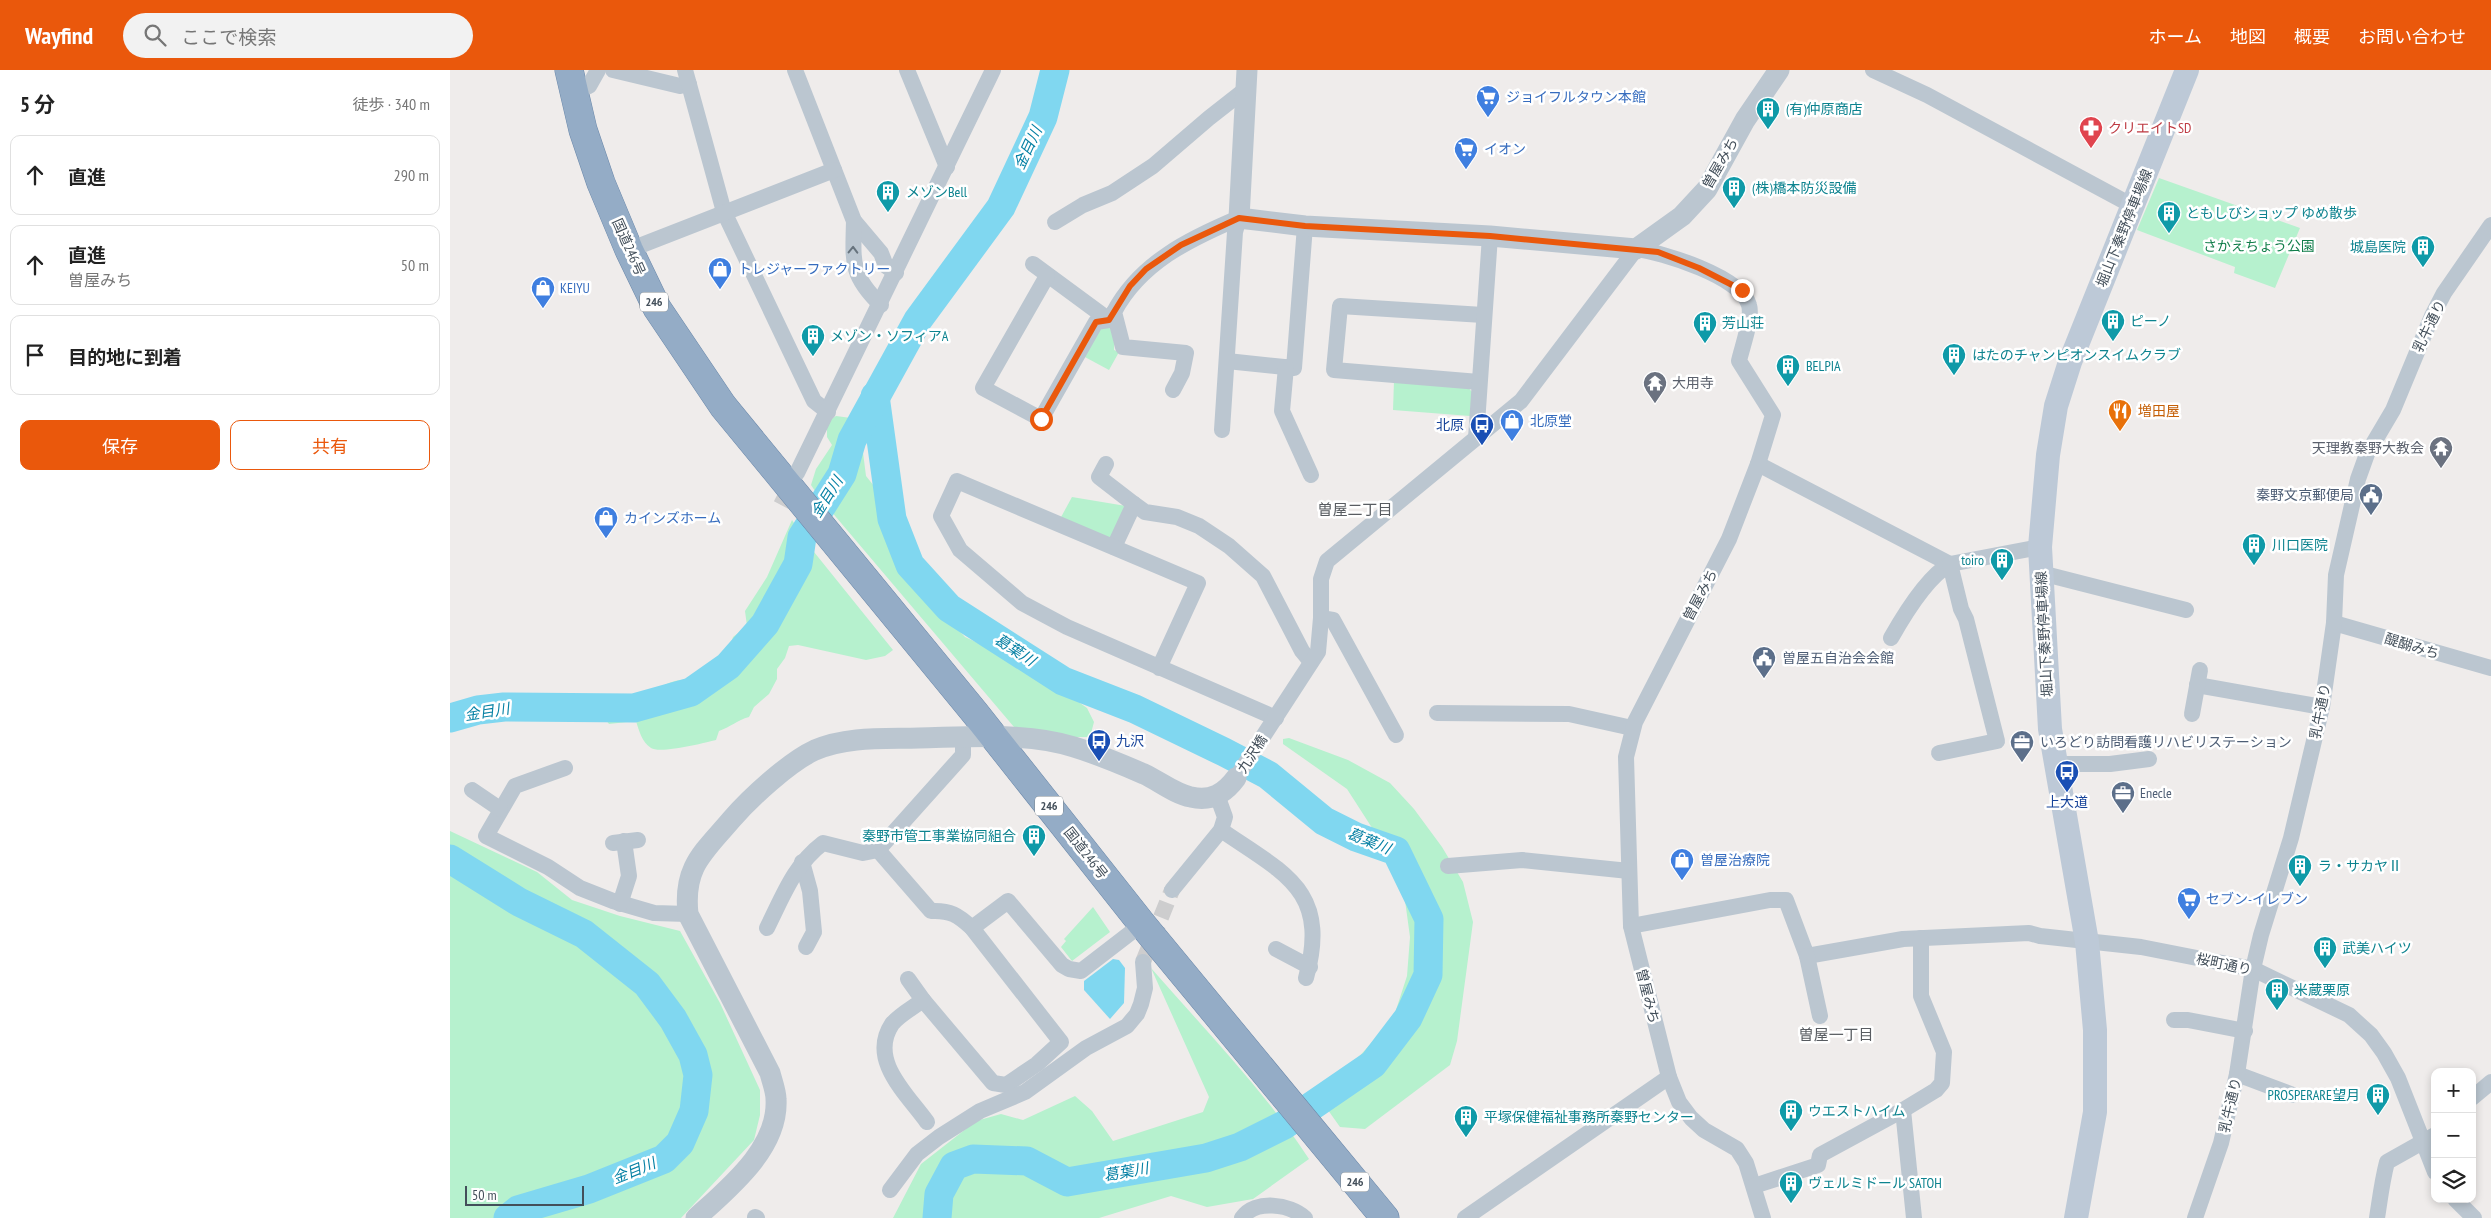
<!DOCTYPE html>
<html lang="ja">
<meta charset="utf-8">
<style>
:root{--surface:#fff;--page:#f2f2f2;--text:#222;--muted:#767676;--line:#e0e0e0;--accent:#ea580c}
body{margin:0;font-family:"PT Sans Narrow","Noto Sans JP",sans-serif;background:var(--page);color:var(--text)}
.controls{position:absolute;right:15px;bottom:15px;display:grid;overflow:hidden;border-radius:10px;box-shadow:0 2px 8px #0003}
.controls button{width:45px;height:45px;display:grid;place-items:center;padding:0;border:0;border-bottom:1px solid var(--line);background:var(--surface);color:var(--text);font:25px sans-serif}
.scale{position:absolute;left:15px;bottom:12px;width:119px;box-sizing:border-box;padding-left:5px;border:2px solid #434f5a;border-top:0;font-size:14px;line-height:18px;white-space:nowrap;color:#434f5a;-webkit-text-stroke:4px #fff;paint-order:stroke}
.stop{position:absolute;width:15px;height:15px;margin:-11px;border:4px solid #ea580c;border-radius:50%;background:#fff}
.stop.end{background:#ea580c;border-color:#fff;box-shadow:0 1px 5px #0008}
.list{margin:0;padding:0;list-style:none}
h2{display:flex;justify-content:space-between;align-items:center;height:65px;margin:0;padding:0 20px;font-size:21px}
h2 small{font-size:16px;font-weight:400;color:var(--muted)}
.list li{display:grid;grid-template-columns:32px 1fr auto;gap:15px;align-items:center;box-sizing:border-box;height:80px;margin:0 10px 10px;padding:0 10px;border:1px solid var(--line);border-radius:10px}
.list b{display:block;font-size:19px;white-space:nowrap}
.list p{margin:0;font-size:16px;white-space:nowrap;color:var(--muted)}
.list em{font-size:16px;font-style:normal;color:var(--muted)}
.actions{display:flex;gap:10px;padding:15px 20px}
.actions a{flex:1;padding:11px 0;border:1px solid var(--accent);border-radius:10px;text-align:center;font-size:18px;color:var(--accent)}
.actions .main{background:var(--accent);color:#fff}
.icon{flex:none;width:28px;height:28px;fill:none;stroke:currentColor;stroke-width:2;stroke-linecap:round;stroke-linejoin:round}
.map{position:relative;flex:none;width:2041px;height:1148px;overflow:hidden}
header{display:flex;align-items:center;gap:30px;box-sizing:border-box;height:70px;padding:0 25px;background:var(--accent);color:#fff}
header strong{font-size:24px}
nav{display:flex;gap:28px;margin-inline-start:auto;font-size:18px}
.search{width:350px;height:45px;background:var(--page);display:flex;align-items:center;gap:12px;box-sizing:border-box;padding:0 18px;border-radius:28px;color:var(--muted);font-size:19px}
main{display:flex}
aside{flex:1;background:var(--surface)}
.map>svg:first-child{display:block}
.green{fill:#b6f1ce}
.water{fill:#80d7f0}
.lines{fill:none;stroke-linecap:round;stroke-linejoin:round}
.river{stroke:#80d7f0;stroke-width:29}
.minor-tunnel{stroke:#cdcdce;stroke-width:16;stroke-dasharray:16 8;stroke-linecap:butt}
.trunk-casing{stroke:#6b88aa;stroke-width:29}
.minor{stroke:#bbc6d0;stroke-width:16}
.tertiary{stroke:#bbc6d0;stroke-width:21}
.secondary{stroke:#bdc9d7;stroke-width:24}
.trunk{stroke:#94acc6;stroke-width:28}
.oneway{stroke:#67737d}
.route{stroke:#ea580c;stroke-width:6}
.labels{text-anchor:middle;stroke-width:5;stroke-linejoin:round;paint-order:stroke}
.shield{fill:#fff;stroke:#7b848c;stroke-width:1}
.shield-label{font-size:12px;font-weight:bold;fill:#434f5a}
.shop-label{font-size:14px;fill:#366cbe;stroke:#fff;text-anchor:start}
.culture-label{font-size:14px;fill:#0d838f;stroke:#fff;text-anchor:start}
.health-label{font-size:14px;fill:#be3a42;stroke:#fff;text-anchor:start}
.street-label{font-size:14px;fill:#434f5a;stroke:#fff}
.park-label{font-size:14px;fill:#117e4a;stroke:#fff}
.worship-label{font-size:14px;fill:#5b616d;stroke:#fff;text-anchor:start}
.food-label{font-size:14px;fill:#c56008;stroke:#fff;text-anchor:start}
.transit-label{font-size:14px;fill:#164399;stroke:#fff;text-anchor:end}
.service-label{font-size:14px;fill:#4e5e75;stroke:#fff;text-anchor:start}
.water-label{font-size:15px;font-style:italic;fill:#0580a4;stroke:#fff}
.neighbourhood-label{font-size:15px;fill:#585c61;stroke:#fff}
</style>
<header>
<strong>Wayfind</strong>
<div class="search"><svg class="icon" aria-label="search" viewBox="0 0 24 24"><circle cx="10" cy="10" r="6"/><path d="M15 15l6 6"/></svg>ここで検索</div>
<nav><a>ホーム</a><a>地図</a><a>概要</a><a>お問い合わせ</a></nav>
</header>
<main>
<aside>
<h2>5 分<small>徒歩 · 340 m</small></h2>
<ul class="list">
<li><svg class="icon" aria-label="ahead" viewBox="0 0 24 24"><path d="M12 20V5M6 11l6-6 6 6"/></svg><div><b>直進</b></div><em>290 m</em></li>
<li><svg class="icon" aria-label="ahead" viewBox="0 0 24 24"><path d="M12 20V5M6 11l6-6 6 6"/></svg><div><b>直進</b><p>曽屋みち</p></div><em>50 m</em></li>
<li><svg class="icon" aria-label="arrive" viewBox="0 0 24 24"><path d="M6 21V4h12l-3 4 3 4H6"/></svg><div><b>目的地に到着</b></div></li>
</ul>
<div class="actions"><a class="main">保存</a><a>共有</a></div>
</aside>
<div class="map">
<svg width="2041" height="1148" viewBox="0 0 2041 1148">
<rect width="100%" height="100%" fill="#efeceb"/>
<g class="green">
<path d="M1709 108 1850 158 1825 218 1784 203 1785 197 1687 160Z"/>
<path d="M656 256 665 261 664 280 669 282 659 300 633 286 649 258Z"/>
<path d="M944 311 1017 316 1022 322 1020 346 943 340Z"/>
<path d="M386 346 401 348 410 359 416 406 424 416 437 471 457 505 515 567 565 590 596 609 637 638 644 652 640 667H623L564 657 369 427 361 415 366 399 382 375 377 367V352Z"/>
<path d="M622 427 676 436 663 466 656 469 610 449Z"/>
<path d="M342 450 360 477 443 580 435 586 416 590 348 575 339 576 335 588 327 599V609L319 624 304 637 299 647C287 650 281 657 269 661L266 670C254 673 210 684 201 678 192 672 189 661 186 651L159 654 148 640 209 618C221 611 229 609 243 610L279 579 283 567 297 556 295 541 317 507Z"/>
<path d="M839 668 898 690 940 713 964 739 992 777 1013 812 1023 852 1007 971 1000 995 915 1059 890 1057 873 1033 879 1020 933 960 945 943 957 906 960 867 954 823 926 764 897 719 833 674V669Z"/>
<path d="M0 761 87 802 122 830 170 846 230 861 270 933 310 1020V1045L304 1070 231 1148H0Z"/>
<path d="M643 837 660 862 622 891 611 877 616 871 614 869Z"/>
<path d="M701 898C755 960 814 1020 859 1089L803 1129 757 1137 721 1126 649 1148H443L471 1094 526 1051 551 1044 573 1050 625 1026 642 1041 663 1071 753 1042 759 1027Z"/>
</g>
<path class="water" d="M663 889 669 890 675 898 674 933 660 949 634 920V911Z"/>
<g class="lines">
<g class="river">
<path d="M425 326 442 449 460 495 499 538 613 611 685 639 774 682 818 705 874 751 906 767 946 781 979 849 978 905 958 948 923 994 834 1055 790 1077 756 1088 617 1112 577 1091 523 1089 504 1096 489 1124 487 1148"/>
<path d="M0 648 28 640 54 637 184 638 241 622 278 596 315 554 348 494 352 467 392 404 402 370 468 250 551 137 593 47 605 0"/>
<path d="M0 789 69 832 134 864 197 914 223 949 243 985 248 1005 244 1041 230 1073 214 1089 139 1119 68 1140 58 1148"/>
</g>
<g class="minor-tunnel">
<path d="M331 435 343 412"/>
<path d="M693 892 722 820"/>
</g>
<g class="trunk-casing">
<path id="trunk" d="M119 0 133 60 151 113 179 180 207 238 273 336 525 643 692 854 935 1148"/>
</g>
<g class="minor">
<path d="M163 0 230 16 239 14"/>
<path d="M235 0 274 142 364 331 378 342"/>
<path d="M345 0 404 151 431 183 436 196 446 203"/>
<path d="M457 0 497 97"/>
<path d="M1423 0 1477 25 1683 136"/>
<path d="M139 16 148 0"/>
<path d="M404 151C403 192 400 205 431 235"/>
<path d="M605 152 633 135 662 123 703 96 759 48 796 19"/>
<path d="M179 180 384 100"/>
<path d="M583 194 659 250"/>
<path d="M597 206 533 318 591 349 646 252 659 250 664 242"/>
<path d="M777 291 844 298 855 156"/>
<path d="M836 297 832 341 861 405"/>
<path d="M1029 312 884 300 890 236 1033 245"/>
<path d="M723 320 732 303 736 283 673 277 664 242C690 193 739 169 789 148"/>
<path d="M772 360 785 162 789 148"/>
<path d="M1026 368 1040 166"/>
<path d="M656 394 649 407 684 434"/>
<path d="M1308 394 1500 494"/>
<path d="M347 403 543 0"/>
<path d="M664 477 684 434 695 442 727 447 749 456 779 476 813 506 852 581 861 592"/>
<path d="M1591 503 1736 540"/>
<path d="M871 548 883 550 946 665"/>
<path d="M1884 553 2041 598"/>
<path d="M1441 568C1454 545 1477 507 1500 494L1590 477"/>
<path d="M709 598 748 513 507 411 491 446 510 480 572 533 617 557 826 648"/>
<path d="M1747 615 1872 637"/>
<path d="M987 643 1119 644 1182 658"/>
<path d="M1742 644 1750 600"/>
<path d="M1489 683 1547 671 1516 549 1511 539 1500 494"/>
<path d="M1605 694H1660L1699 689"/>
<path d="M115 698 65 716 36 766 98 797 130 818 163 831 204 843 238 844"/>
<path d="M786 708 868 582 871 548V509L877 491 1071 331 1186 179C1212 182 1292 207 1299 235 1303 248 1292 277 1289 291L1323 345 1308 394 1279 469 1185 652 1176 687 1181 856 1219 1007 1229 1032 1241 1048 1254 1060 1287 1079 1296 1093 1313 1148"/>
<path d="M22 720 50 739"/>
<path d="M771 760C835 804 880 820 856 908"/>
<path d="M163 773 188 770"/>
<path d="M428 780 481 841C500 840 508 845 522 858L611 972 587 994 556 1015 543 1013 473 930 458 909"/>
<path d="M352 792 360 821 364 862 356 877"/>
<path d="M998 796 1072 790 1179 801"/>
<path d="M722 820 771 760 775 747 767 725"/>
<path d="M170 834 179 806 174 771"/>
<path d="M1181 856 1320 830H1336L1357 886 1453 869 1579 863 1590 866 1691 877 1803 899 1899 945 1921 965 1934 983 1948 1008 1985 1102"/>
<path d="M317 858C333 826 344 795 373 773L413 783 428 780 513 685V667"/>
<path d="M522 858 558 831 612 895 619 899 631 901 692 854"/>
<path d="M826 879 860 897"/>
<path d="M1357 886 1370 946"/>
<path d="M473 930C464 937 449 945 442 954 418 990 457 1024 477 1052"/>
<path d="M1724 950H1738L1795 961"/>
<path d="M1787 1004 1843 1025"/>
<path d="M2022 1028 2041 1012"/>
<path d="M1453 1040 1464 1148"/>
<path d="M1304 1116 1368 1095 1370 1085 1453 1040 1486 1020 1492 1013 1494 982 1471 926V868"/>
<path d="M440 1120 467 1084 489 1067 530 1041 575 1022 636 978 677 956 687 944 691 934 695 918 693 892"/>
<path d="M2005 1129 2024 1148"/>
<path d="M305 1147 307 1148"/>
<path d="M792 1148C805 1129 840 1134 855 1148"/>
<path d="M1015 1148 1219 1007"/>
<path d="M1745 1148 1771 1073 1787 1004 1803 899 1811 865 1841 768 1872 637 1884 553 1886 505 1908 409 1917 384 1943 340 1982 246 1994 223 2041 155"/>
<path d="M1927 1148C1930 1129 1932 1111 1937 1092L1985 1065"/>
</g>
<g class="tertiary">
<path d="M797 0 789 148 855 156 1040 166 1186 179 1232 146 1257 119 1295 50 1329 0"/>
<path d="M246 1148C279 1118 329 1078 326 1029 326 1021 322 1011 320 1003L238 844C233 797 253 783 281 750 300 728 339 692 365 680 398 666 435 669 469 668 518 667 577 662 624 677 647 684 671 694 694 704 709 711 725 724 741 727 761 732 775 723 786 708"/>
</g>
<path class="secondary" d="M1626 1148 1645 1042V960L1637 872 1600 659 1590 477 1598 385 1606 336 1620 292 1737 0"/>
<use href="#trunk" class="trunk"/>
</g>
<defs><path id="oneway-chevron" d="M-2-3.5L2.5 0L-2 3.5" fill="none" stroke-width="1.6" stroke-linecap="round" stroke-linejoin="round" transform="scale(1.25)"/></defs>
<use class="oneway" href="#oneway-chevron" transform="translate(403 180) rotate(-89)"/>
<g class="lines">
<path class="route" d="M591 349 646 252 659 250 680 216 696 199 731 175 789 148 855 156 1040 166 1208 182 1249 198 1292 220"/>
</g>
<defs>
<g id="supermarket-pin" transform="scale(1.25)"><path d="M0 17L-7.5 6A9.5 9.5 0 1 1 7.5 6Z" fill="#3f7fe0" stroke="#fff"/><path d="M-6-5.5h2.5l.6 2H6L4.5 2H-2.5L-4.4-4H-6ZM-1.5 3.2a1.3 1.3 0 1 0 .1 0ZM3 3.2a1.3 1.3 0 1 0 .1 0Z" fill="#fff"/></g>
<g id="building-pin" transform="scale(1.25)"><path d="M0 17L-7.5 6A9.5 9.5 0 1 1 7.5 6Z" fill="#0f9aa8" stroke="#fff"/><path d="M-4-6H4V6H1V3H-1V6H-4ZM-2.5-4.3h1.7v1.8h-1.7ZM.8-4.3h1.7v1.8H.8ZM-2.5-1h1.7V.8h-1.7ZM.8-1h1.7V.8H.8Z" fill="#fff"/></g>
<g id="pharmacy-pin" transform="scale(1.25)"><path d="M0 17L-7.5 6A9.5 9.5 0 1 1 7.5 6Z" fill="#e0444e" stroke="#fff"/><path d="M-2-6h4v4h4v4h-4v4h-4v-4h-4v-4h4Z" fill="#fff"/></g>
<g id="shop-pin" transform="scale(1.25)"><path d="M0 17L-7.5 6A9.5 9.5 0 1 1 7.5 6Z" fill="#3f7fe0" stroke="#fff"/><path d="M-5-2.5h2.3a2.7 3.5 0 0 1 5.4 0H5L5.5 6h-11ZM-1.5-2.5h3a1.5 2.3 0 0 0-3 0Z" fill="#fff"/></g>
<g id="temple-pin" transform="scale(1.25)"><path d="M0 17L-7.5 6A9.5 9.5 0 1 1 7.5 6Z" fill="#6b7280" stroke="#fff"/><path d="M0-6L5-2H3V0L6.5 2.5H4V6H1.5V3h-3V6H-4V2.5H-6.5L-3 0V-2H-5Z" fill="#fff"/></g>
<g id="restaurant-pin" transform="scale(1.25)"><path d="M0 17L-7.5 6A9.5 9.5 0 1 1 7.5 6Z" fill="#e8710a" stroke="#fff"/><path d="M-5-6h1v4h1v-4h1v4h1v-4h1v5L-1.5 .5V6h-2V.5L-5-1ZM5-6V6H3V1.5H1.5Q1.5-4 5-6Z" fill="#fff"/></g>
<g id="bus-pin" transform="scale(1.25)"><path d="M0 17L-7.5 6A9.5 9.5 0 1 1 7.5 6Z" fill="#1a4fb4" stroke="#fff"/><path d="M-5-6H5V4H4V6H2V4H-2V6H-4V4H-5ZM-3.5-4V0h7V-4ZM-3.5 1.2v1.5H-2V1.2ZM2 1.2v1.5H3.5V1.2Z" fill="#fff"/></g>
<g id="civic-pin" transform="scale(1.25)"><path d="M0 17L-7.5 6A9.5 9.5 0 1 1 7.5 6Z" fill="#5c6f8a" stroke="#fff"/><path d="M-.6-6.5H3V-4.5H.6V-3L4-1V1h2V6H-6V1h2V-1L-.6-3ZM-1.2 2.5V6h2.4V2.5Z" fill="#fff"/></g>
<g id="office-pin" transform="scale(1.25)"><path d="M0 17L-7.5 6A9.5 9.5 0 1 1 7.5 6Z" fill="#5c6f8a" stroke="#fff"/><path d="M-6-3h4V-5.5h4V-3h4V5H-6ZM-1-4.5V-3h2v-1.5ZM-6 0V1H6V0Z" fill="#fff"/></g>
</defs>
<g fill-rule="evenodd">
<use href="#supermarket-pin" x="1038" y="27"/>
<use href="#building-pin" x="1318" y="39"/>
<use href="#pharmacy-pin" x="1641" y="58"/>
<use href="#supermarket-pin" x="1016" y="79"/>
<use href="#building-pin" x="1284" y="118"/>
<use href="#building-pin" x="438" y="122"/>
<use href="#building-pin" x="1719" y="143"/>
<use href="#building-pin" x="1973" y="177"/>
<use href="#shop-pin" x="270" y="199"/>
<use href="#shop-pin" x="93" y="218"/>
<use href="#building-pin" x="1663" y="251"/>
<use href="#building-pin" x="1255" y="253"/>
<use href="#building-pin" x="363" y="266"/>
<use href="#building-pin" x="1504" y="285"/>
<use href="#building-pin" x="1338" y="296"/>
<use href="#temple-pin" x="1205" y="313"/>
<use href="#restaurant-pin" x="1670" y="341"/>
<use href="#shop-pin" x="1062" y="351"/>
<use href="#bus-pin" x="1032" y="355"/>
<use href="#temple-pin" x="1991" y="378"/>
<use href="#civic-pin" x="1921" y="425"/>
<use href="#shop-pin" x="156" y="448"/>
<use href="#building-pin" x="1804" y="475"/>
<use href="#building-pin" x="1552" y="490"/>
<use href="#civic-pin" x="1314" y="588"/>
<use href="#bus-pin" x="649" y="671"/>
<use href="#office-pin" x="1572" y="672"/>
<use href="#bus-pin" x="1617" y="702"/>
<use href="#office-pin" x="1673" y="723"/>
<use href="#building-pin" x="584" y="766"/>
<use href="#shop-pin" x="1232" y="790"/>
<use href="#building-pin" x="1850" y="796"/>
<use href="#supermarket-pin" x="1739" y="829"/>
<use href="#building-pin" x="1875" y="878"/>
<use href="#building-pin" x="1827" y="920"/>
<use href="#building-pin" x="1928" y="1025"/>
<use href="#building-pin" x="1341" y="1041"/>
<use href="#building-pin" x="1016" y="1047"/>
<use href="#building-pin" x="1341" y="1113"/>
</g>
<g class="labels">
<g class="shield">
<rect x="190" y="222.5" width="28" height="19" rx="4"/>
<rect x="585" y="726.5" width="28" height="19" rx="4"/>
<rect x="891" y="1102.5" width="28" height="19" rx="4"/>
</g>
<g class="shield-label">
<text x="204" y="236">246</text>
<text x="599" y="740">246</text>
<text x="905" y="1116">246</text>
</g>
<g class="shop-label">
<text x="1056" y="32">ジョイフルタウン本館</text>
<text x="1034" y="84">イオン</text>
<text x="288" y="204">トレジャーファクトリー</text>
<text x="110" y="223">KEIYU</text>
<text x="1080" y="356">北原堂</text>
<text x="174" y="453">カインズホーム</text>
<text x="1250" y="795">曽屋治療院</text>
<text x="1756" y="834">セブン-イレブン</text>
</g>
<g class="culture-label">
<text x="1336" y="44">(有)仲原商店</text>
<text x="1302" y="123">(株)橋本防災設備</text>
<text x="456" y="127">メゾンBell</text>
<text x="1736" y="148">ともしびショップ ゆめ散歩</text>
<text x="1956" y="182" text-anchor="end">城島医院</text>
<text x="1680" y="256">ピーノ</text>
<text x="1272" y="258">芳山荘</text>
<text x="380" y="271">メゾン・ソフィアA</text>
<text x="1522" y="290">はたのチャンピオンスイムクラブ</text>
<text x="1356" y="301">BELPIA</text>
<text x="1822" y="480">川口医院</text>
<text x="1534" y="495" text-anchor="end">toiro</text>
<text x="566" y="771" text-anchor="end">秦野市管工事業協同組合</text>
<text x="1868" y="801">ラ・サカヤⅡ</text>
<text x="1892" y="883">武美ハイツ</text>
<text x="1844" y="925">米蔵栗原</text>
<text x="1910" y="1030" text-anchor="end">PROSPERARE望月</text>
<text x="1358" y="1046">ウエストハイム</text>
<text x="1034" y="1052">平塚保健福祉事務所秦野センター</text>
<text x="1358" y="1118">ヴェルミドール SATOH</text>
</g>
<g class="health-label">
<text x="1658" y="63">クリエイトSD</text>
</g>
<g class="street-label">
<text transform="translate(1270 93) rotate(-60)" y="5">曽屋みち</text>
<text transform="translate(1674 158) rotate(-68)" y="5">堀山下秦野停車場線</text>
<text transform="translate(179 177) rotate(66)" y="5">国道246号</text>
<text transform="translate(1979 256) rotate(-64)" y="5">乳牛通り</text>
<text transform="translate(1250 525) rotate(-62)" y="5">曽屋みち</text>
<text transform="translate(1594 564) rotate(-93)" y="5">堀山下秦野停車場線</text>
<text transform="translate(1962 576) rotate(17)" y="5">醍醐みち</text>
<text transform="translate(1870 641) rotate(-79)" y="5">乳牛通り</text>
<text transform="translate(802 684) rotate(-57)" y="5">九沢橋</text>
<text transform="translate(636 783) rotate(52)" y="5">国道246号</text>
<text transform="translate(1774 894) rotate(12)" y="5">桜町通り</text>
<text transform="translate(1198 926) rotate(76)" y="5">曽屋みち</text>
<text transform="translate(1780 1035) rotate(-77)" y="5">乳牛通り</text>
</g>
<g class="park-label">
<text x="1809" y="181">さかえちょう公園</text>
</g>
<g class="worship-label">
<text x="1222" y="318">大用寺</text>
<text x="1974" y="383" text-anchor="end">天理教秦野大教会</text>
</g>
<g class="food-label">
<text x="1688" y="346">増田屋</text>
</g>
<g class="transit-label">
<text x="1014" y="360">北原</text>
<text x="666" y="676" text-anchor="start">九沢</text>
<text x="1617" y="737" text-anchor="middle">上大道</text>
</g>
<g class="service-label">
<text x="1904" y="430" text-anchor="end">秦野文京郵便局</text>
<text x="1332" y="593">曽屋五自治会会館</text>
<text x="1590" y="677">いろどり訪問看護リハビリステーション</text>
<text x="1690" y="728">Enecle</text>
</g>
<g class="water-label">
<text transform="translate(578 78) rotate(-65)" y="5">金目川</text>
<text transform="translate(377 427) rotate(-58)" y="5">金目川</text>
<text transform="translate(565 580) rotate(33)" y="5">葛葉川</text>
<text transform="translate(37 642) rotate(-9)" y="5">金目川</text>
<text transform="translate(919 771) rotate(22)" y="5">葛葉川</text>
<text transform="translate(184 1101) rotate(-22)" y="5">金目川</text>
<text transform="translate(676 1102) rotate(-10)" y="5">葛葉川</text>
</g>
<g class="neighbourhood-label">
<text x="905" y="445">曽屋二丁目</text>
<text x="1386" y="970">曽屋一丁目</text>
</g>
</g>
</svg>
<div class="controls">
<button>+</button>
<button>−</button>
<button><svg class="icon" aria-label="layers" viewBox="0 0 24 24"><path d="M12 4l9 5-9 5-9-5zM3 14l9 5 9-5"/></svg></button>
</div>
<div class="scale">50 m</div>
<div class="stop" style="left:591px;top:349px"></div>
<div class="stop end" style="left:1292px;top:220px"></div>
</div>
</main>
